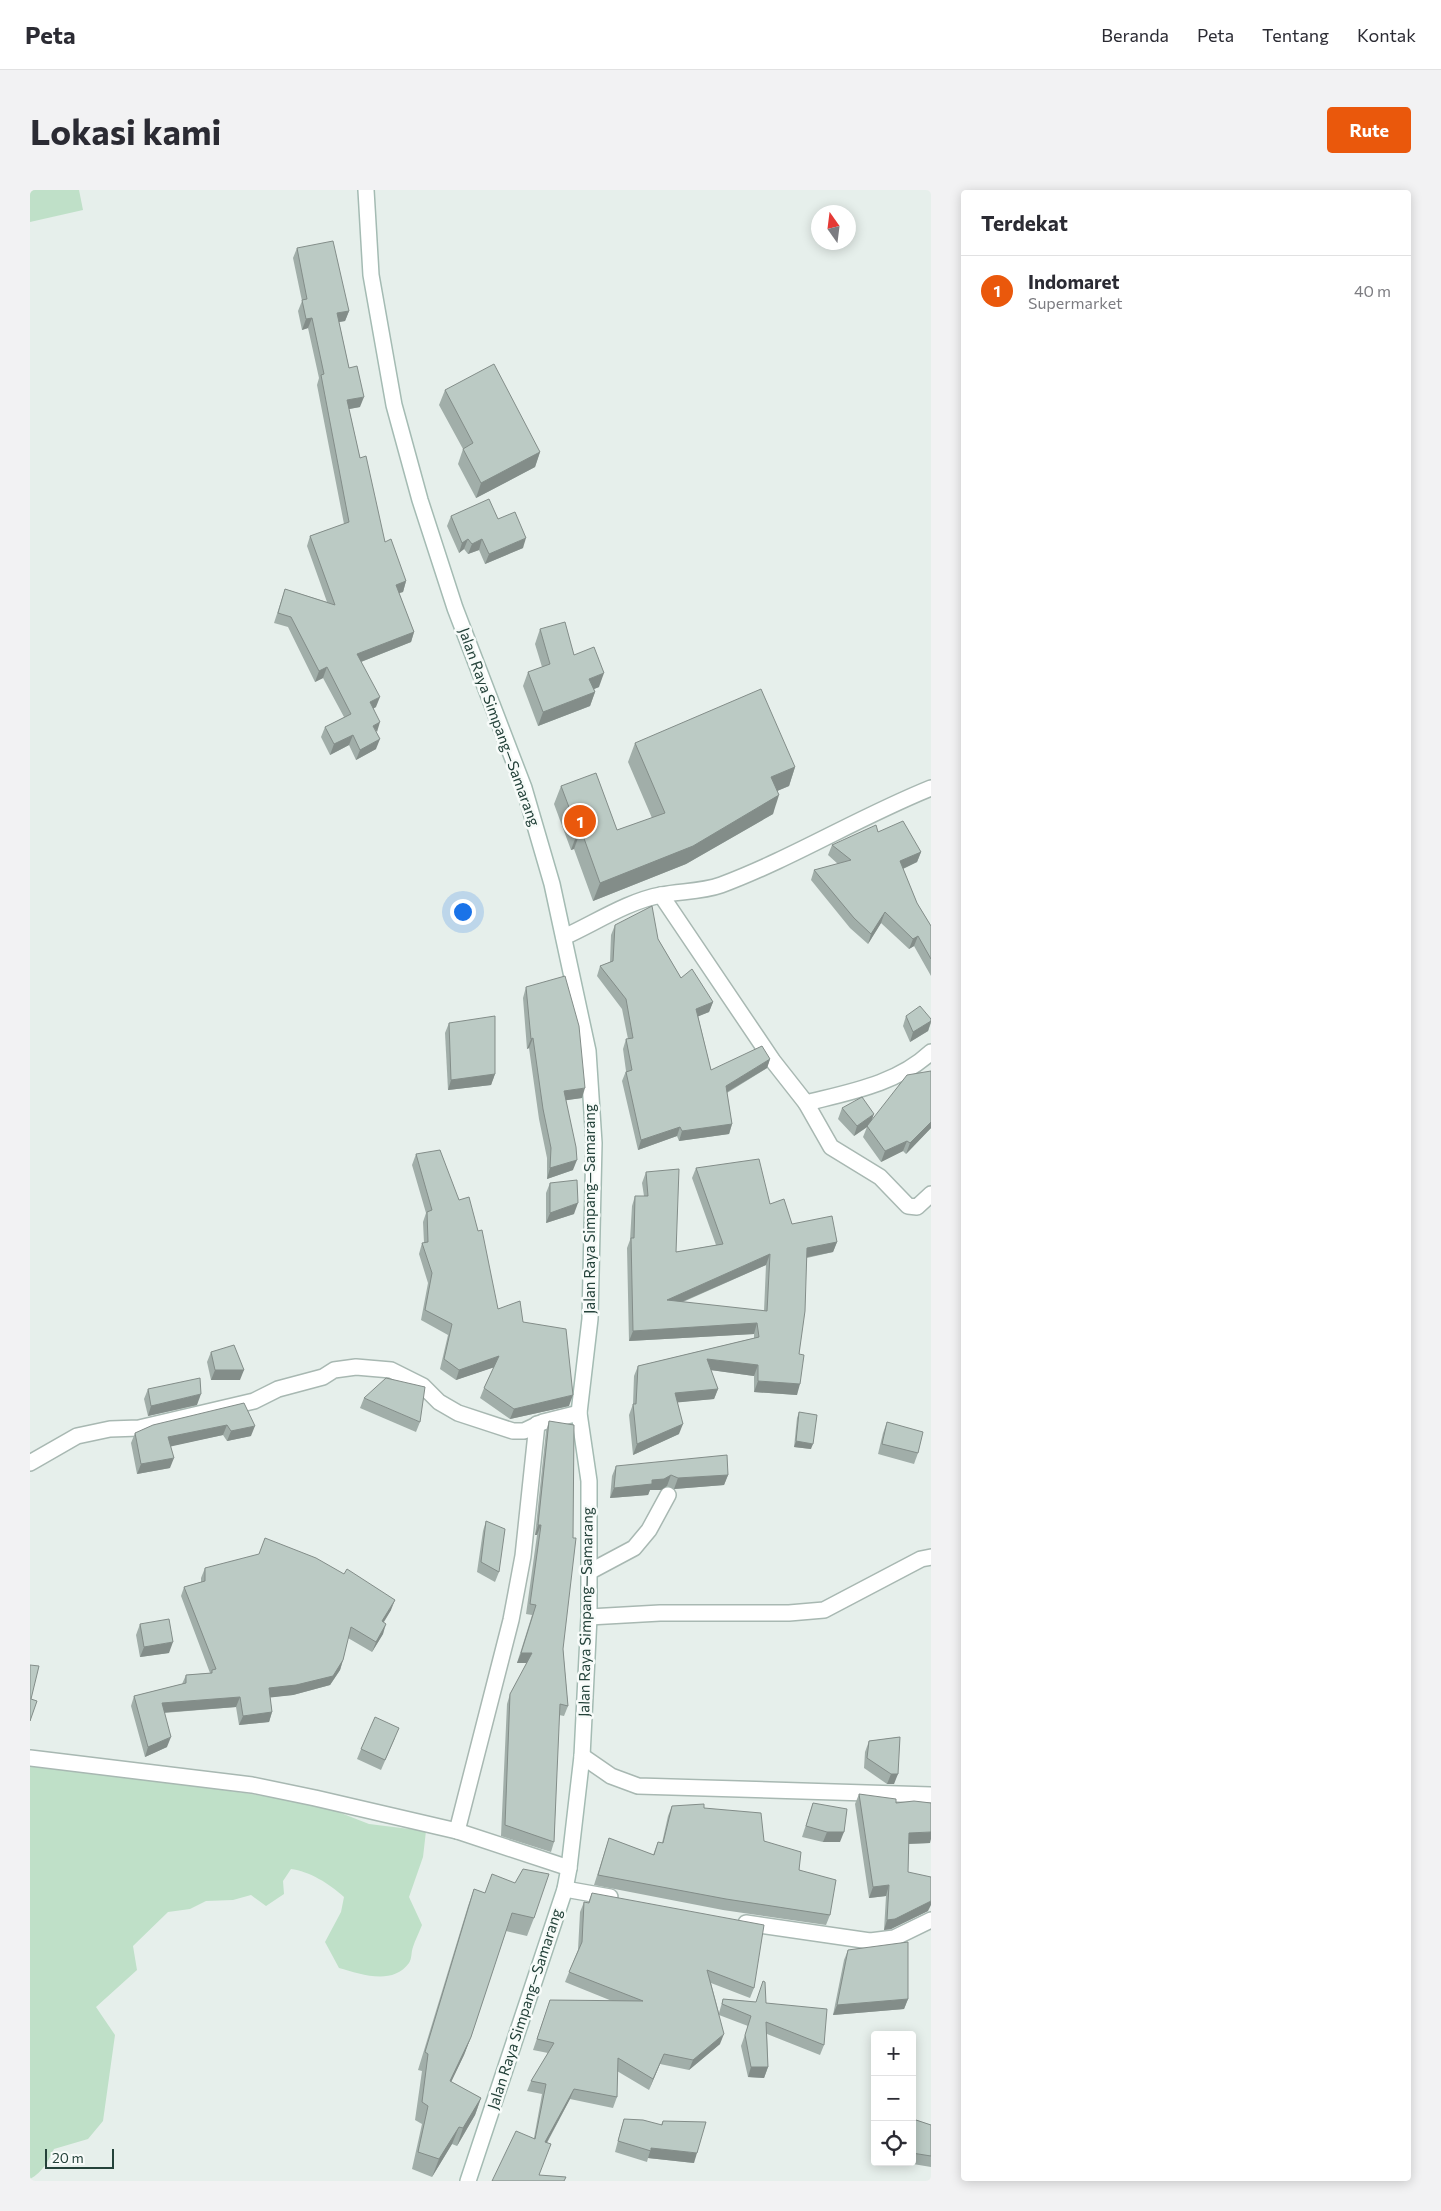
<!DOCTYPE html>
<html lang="id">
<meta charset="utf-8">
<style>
:root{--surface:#fff;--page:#f2f2f3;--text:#2b2b33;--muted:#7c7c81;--line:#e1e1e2;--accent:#ea580c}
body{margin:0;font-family:Commissioner,sans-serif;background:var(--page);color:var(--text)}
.controls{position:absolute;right:15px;bottom:15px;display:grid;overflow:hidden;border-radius:5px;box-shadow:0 2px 12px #0003}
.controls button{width:45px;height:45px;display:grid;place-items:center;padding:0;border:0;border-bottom:1px solid var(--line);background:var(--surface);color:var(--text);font:25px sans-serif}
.compass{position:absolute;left:781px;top:15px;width:45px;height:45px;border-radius:50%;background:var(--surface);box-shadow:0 2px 12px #0003;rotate:346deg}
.scale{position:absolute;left:15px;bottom:12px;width:69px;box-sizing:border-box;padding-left:5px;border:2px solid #24423a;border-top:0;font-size:14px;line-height:18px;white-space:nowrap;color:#24423a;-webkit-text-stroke:4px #f7fbf9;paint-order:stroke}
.you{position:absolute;left:432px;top:721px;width:18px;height:18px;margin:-12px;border:4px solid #fff;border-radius:50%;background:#1a73e8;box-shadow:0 0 0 8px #1a73e833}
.badge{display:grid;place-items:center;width:32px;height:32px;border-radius:50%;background:var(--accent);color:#fff;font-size:16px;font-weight:700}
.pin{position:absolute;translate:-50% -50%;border:2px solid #fff;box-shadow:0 1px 5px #0006}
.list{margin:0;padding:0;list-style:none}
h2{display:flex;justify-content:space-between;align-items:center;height:65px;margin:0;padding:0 20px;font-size:21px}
h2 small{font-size:16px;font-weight:400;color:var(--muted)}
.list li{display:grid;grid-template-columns:32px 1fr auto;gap:15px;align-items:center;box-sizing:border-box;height:70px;padding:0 20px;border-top:1px solid var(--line)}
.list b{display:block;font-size:19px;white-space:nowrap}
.list p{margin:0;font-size:16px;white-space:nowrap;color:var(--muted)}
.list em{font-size:16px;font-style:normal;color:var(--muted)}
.icon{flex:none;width:28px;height:28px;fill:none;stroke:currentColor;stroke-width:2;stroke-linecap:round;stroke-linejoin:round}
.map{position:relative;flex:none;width:901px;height:1991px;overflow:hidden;border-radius:5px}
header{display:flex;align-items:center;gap:30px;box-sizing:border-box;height:70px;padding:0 25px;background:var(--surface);border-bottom:1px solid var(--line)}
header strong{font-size:24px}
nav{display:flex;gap:28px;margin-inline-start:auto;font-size:18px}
.intro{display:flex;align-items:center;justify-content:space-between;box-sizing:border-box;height:120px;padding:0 30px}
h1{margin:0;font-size:35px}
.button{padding:12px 22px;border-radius:5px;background:var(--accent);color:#fff;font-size:18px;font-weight:700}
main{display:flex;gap:30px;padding:0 30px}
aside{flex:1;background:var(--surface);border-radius:5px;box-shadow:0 2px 12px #0003}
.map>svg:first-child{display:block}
.green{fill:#bfe0c8}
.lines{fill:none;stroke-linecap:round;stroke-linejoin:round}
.minor-casing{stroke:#a8b8b2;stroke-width:18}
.secondary-casing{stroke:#a4bbb3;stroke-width:18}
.minor{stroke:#fff;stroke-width:15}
.secondary{stroke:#fff;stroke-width:15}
.wall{fill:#a1aea9;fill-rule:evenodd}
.shaded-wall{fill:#838d89}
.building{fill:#bbcac4;stroke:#838d89;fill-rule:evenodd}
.labels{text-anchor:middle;stroke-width:5;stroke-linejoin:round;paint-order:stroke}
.street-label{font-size:15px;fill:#24423a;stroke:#f7fbf9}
</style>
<header>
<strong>Peta</strong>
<nav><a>Beranda</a><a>Peta</a><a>Tentang</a><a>Kontak</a></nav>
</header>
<div class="intro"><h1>Lokasi kami</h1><a class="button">Rute</a></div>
<main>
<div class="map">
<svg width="901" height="1991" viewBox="0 0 901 1991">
<rect width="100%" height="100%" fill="#e6efeb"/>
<g class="green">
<path d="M0 0H49L53 20 0 32Z"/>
<path d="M0 1574 215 1603 293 1616 339 1634 396 1641 393 1667 379 1707 392 1735C389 1743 385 1750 383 1757 381 1762 382 1769 379 1773 362 1796 331 1784 309 1778L295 1752 311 1722 314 1707C300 1694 279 1681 261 1679L253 1691 254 1704 236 1716 221 1705 203 1710 176 1711 160 1719 138 1722 103 1756 107 1780 66 1817 85 1845 73 1931 58 1949 24 1959C18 1971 13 1982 0 1989Z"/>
</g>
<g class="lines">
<g class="minor-casing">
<g id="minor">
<path d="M631 705 743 871 776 913C820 902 867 894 901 862"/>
<path d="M534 747C565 733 598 711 631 705 651 701 671 702 691 695 763 668 829 627 901 598"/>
<path d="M776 913 801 957 850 987 878 1016 887 1017 901 1004"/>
<path d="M0 1273 47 1246 80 1239 109 1238 224 1211 248 1199 293 1187 304 1180 326 1177 361 1180 393 1196 409 1212 428 1223 483 1241H494L513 1232 549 1223"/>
<path d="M559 1382 604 1358 619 1340 638 1305"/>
<path d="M559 1427 630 1423H759L794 1420 891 1369 901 1367"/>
<path d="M552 1566 581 1586 608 1596 901 1605"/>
<path d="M0 1568 222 1595 285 1608 427 1641 539 1678"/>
<path d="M427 1641 481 1430 493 1366 507 1234"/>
<path d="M535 1699 580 1707"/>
<path d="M716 1733 840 1751 864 1748 901 1730"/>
</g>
</g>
<g class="secondary-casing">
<path id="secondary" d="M336 0 341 85 364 215 390 310 425 418 494 598 522 694 558 861 564 953 560 1129 549 1223 559 1291V1427L552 1566 539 1678 535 1699 438 1991"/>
</g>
<use href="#minor" class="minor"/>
<use href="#secondary" class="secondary"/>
</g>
<g class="wall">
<path d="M267 58 319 121 315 131 309 132 319 178 330 217 319 219 330 268 355 352 376 391 373 402 369 403 384 442 381 452 331 472 346 517 344 518 346 542V559L326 570 319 555 300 565 291 547 295 537 314 527 293 488 285 492 258 437 244 433 255 399 297 412 277 356 280 346 314 334 287 195 289 188 278 138 272 140 268 121 272 111 263 68Z"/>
<path d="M415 200 510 262 505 277 446 308 428 274 433 259 409 215Z"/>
<path d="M421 326 468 329 493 358 455 374 449 360 438 364 434 359 429 363 417 336Z"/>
<path d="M510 439 544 465 569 497 564 499 565 502 560 516 508 536 493 496 498 482 512 477 505 454Z"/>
<path d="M605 553 765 577 759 596 747 601 743 624 656 674 563 711 544 659 541 660 524 614 531 596 587 640 622 628 598 572Z"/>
<path d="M848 642 891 662 887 672 873 679 887 713 901 736V786L884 756 879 759 851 733 838 754 820 738 781 690 784 680 808 674 798 665 802 655Z"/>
<path d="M585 735 628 749 651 788 683 812 679 822 668 826 681 880 740 869 737 878 697 903 702 934 699 944 649 951 647 946 608 960 592 891 596 881 593 859 596 849H598L592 819 567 786 570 776 580 772 581 745Z"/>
<path d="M496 797 552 908 536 910 543 980 517 989V968L509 929 499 858 497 859 493 808Z"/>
<path d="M876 826 901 829V833L898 841 880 852 873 836Z"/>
<path d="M419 833 465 884 461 895 418 900 415 843Z"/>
<path d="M812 918 842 930 901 938 876 964 873 961 851 972 833 947 837 937 824 946 808 929Z"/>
<path d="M386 964 468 1119 493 1132 539 1216 480 1229 450 1208 454 1198 464 1177 426 1190 410 1179 418 1145 391 1130 398 1093 389 1064 392 1053H394L393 1032 396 1023 382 975Z"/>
<path d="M666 978 740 1014 762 1034 807 1052 803 1062 777 1068 769 1164 767 1205 724 1202V1186L681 1180 688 1199 684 1209 648 1212 649 1244 603 1265 599 1225 603 1214 604 1186 608 1176 724 1148V1144L599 1151 597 1058 600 1050 602 1016 605 1006H614L612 993 616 982 646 1062 686 1055 662 988ZM736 1075 734 1121 653 1112Z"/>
<path d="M520 993 544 1024 516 1033V1003Z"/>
<path d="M181 1162 210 1190H181L177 1172Z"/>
<path d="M118 1199 167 1215 118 1226 114 1209Z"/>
<path d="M334 1208 390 1232 386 1242 330 1218Z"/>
<path d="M214 1213 221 1246 197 1251 193 1245 140 1256V1278L107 1284 101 1253 105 1243Z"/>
<path d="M769 1222 781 1259 764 1257 767 1228Z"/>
<path d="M519 1231 533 1459 538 1516 534 1526 529 1525 524 1652 521 1662 471 1646 477 1514 480 1504 497 1473H487L502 1425 496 1424 507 1345H505L516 1241Z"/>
<path d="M857 1232 888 1263 884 1274 848 1264 853 1243Z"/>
<path d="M586 1276 698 1285 694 1295 644 1299 637 1296 631 1300H620L618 1305 580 1308 582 1286Z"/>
<path d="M456 1331 469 1382 465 1392 447 1382 453 1341Z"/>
<path d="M175 1378 361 1420 354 1432 353 1444 342 1462 318 1448 313 1470 310 1480 300 1495 263 1505 240 1507 242 1522 239 1532 209 1535 206 1517 134 1523 137 1557 115 1567 101 1516 104 1506 152 1494 156 1485 180 1483 151 1406 154 1397 171 1392V1388Z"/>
<path d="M110 1434 139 1463 110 1467 106 1445Z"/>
<path d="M870 1547 864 1594H857L834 1578 835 1562 839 1551Z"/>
<path d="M365 1548 351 1580 327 1569 331 1559Z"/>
<path d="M829 1604 866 1613 900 1653 878 1654V1682L898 1721 861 1739 854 1740 856 1706 839 1708 825 1614Z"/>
<path d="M783 1613 810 1652H793L772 1647Z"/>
<path d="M642 1616 674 1618 734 1651 769 1680 800 1725 796 1735 693 1720 564 1695 579 1648 623 1665 628 1652 632 1653 638 1626Z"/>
<path d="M444 1699 455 1703 504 1728 497 1746 476 1741 441 1847 434 1865 421 1892 451 1908 445 1925 427 1956 422 1954 402 1987 382 1979 392 1934 385 1930 392 1881 388 1880 438 1716Z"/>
<path d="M562 1703 724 1798 720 1808 681 1793 689 1823 693 1809 736 1813 794 1855 790 1865 737 1844 738 1877 734 1888 718 1887 711 1856 718 1836 689 1825 690 1854 659 1880 630 1874 619 1900 587 1881V1907L583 1918 540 1909 517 1953 509 1985 462 1991 504 1948 512 1904 497 1901 501 1891 518 1863 503 1860 520 1810 582 1811 535 1792 548 1760 550 1722 554 1712 558 1713Z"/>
<path d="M818 1760 878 1809 874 1819 803 1825 814 1770Z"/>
<path d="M594 1929 631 1935 633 1931 664 1973 618 1968 617 1972 585 1962 591 1939Z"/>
<path d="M883 1929 901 1935V1977L877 1973V1972H882V1932Z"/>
</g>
<g class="shaded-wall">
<path d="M319 121 315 131 303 133 307 123Z"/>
<path d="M282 128 278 138 272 140 276 129Z"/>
<path d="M334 207 330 217 314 220 317 210Z"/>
<path d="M510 262 505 277 446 308 451 293Z"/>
<path d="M496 348 493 358 455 374 459 364Z"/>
<path d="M438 349 434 359 429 363 432 353Z"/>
<path d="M452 349 449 360 438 364 442 354Z"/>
<path d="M376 391 373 402 362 405 366 395Z"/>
<path d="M384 442 381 452 323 475 327 464Z"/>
<path d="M297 477 293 488 285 492 289 481Z"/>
<path d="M574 483 569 497 554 503 559 489Z"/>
<path d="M565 502 560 516 508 536 513 522Z"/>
<path d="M350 507 346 517 337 522 340 512Z"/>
<path d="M350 532 347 542 343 536Z"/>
<path d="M323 545 319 555 300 565 304 554Z"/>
<path d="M350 549 346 559 326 570 330 560Z"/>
<path d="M765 577 759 596 735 606 741 587Z"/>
<path d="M749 605 743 624 656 674 563 711 570 693Z"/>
<path d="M551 640 544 659 541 660 548 641Z"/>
<path d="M891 662 887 672 866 682 870 671Z"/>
<path d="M855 722 851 733 838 754 841 744Z"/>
<path d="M888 746 884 756 879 759 883 749Z"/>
<path d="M683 812 679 822 662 829 666 819Z"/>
<path d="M901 831 898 841 880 852 883 842Z"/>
<path d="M503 848 499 858 497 859 501 849Z"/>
<path d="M740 869 737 878 692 905 696 896Z"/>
<path d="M465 884 461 895 418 900 421 890Z"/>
<path d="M555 898 552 908 531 911 534 901Z"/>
<path d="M844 924 840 935 824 946 827 936Z"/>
<path d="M901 932V938L876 964 880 953Z"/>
<path d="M702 934 699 944 649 951 652 941Z"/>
<path d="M650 937 647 946 608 960 611 950Z"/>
<path d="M877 951 873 961 851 972 855 961Z"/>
<path d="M547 970 543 980 517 989 520 978Z"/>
<path d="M548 1013 544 1024 516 1033 520 1023Z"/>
<path d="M807 1052 803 1062 773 1068 777 1058Z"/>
<path d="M740 1064 736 1075 633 1120 637 1110Z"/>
<path d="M727 1133 724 1144 599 1151 603 1141Z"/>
<path d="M469 1166 465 1177 426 1190 429 1180Z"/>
<path d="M677 1169 728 1175 724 1186 673 1179Z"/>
<path d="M185 1180H214L210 1190H181Z"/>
<path d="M728 1191 770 1194 767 1205 724 1202Z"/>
<path d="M688 1199 684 1209 642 1213 645 1203Z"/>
<path d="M171 1204 167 1215 118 1226 121 1216Z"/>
<path d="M543 1205 539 1216 480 1229 484 1219Z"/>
<path d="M653 1234 649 1244 603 1265 607 1254Z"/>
<path d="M197 1235 193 1245 134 1258 138 1247Z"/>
<path d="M225 1236 221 1246 197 1251 201 1241Z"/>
<path d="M766 1251 783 1254 781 1259 764 1257Z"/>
<path d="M144 1268 140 1278 107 1284 111 1274Z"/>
<path d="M641 1285 637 1296 631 1300H620L618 1305 580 1308 584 1298Z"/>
<path d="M698 1285 694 1295 644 1299 648 1288Z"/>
<path d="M508 1335H511L507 1345H505Z"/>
<path d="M365 1410 361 1420 348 1441 352 1431Z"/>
<path d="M356 1434 353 1444 342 1462 346 1452Z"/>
<path d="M143 1452 139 1463 110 1467 114 1457Z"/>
<path d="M491 1463H502L498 1473H487Z"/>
<path d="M313 1470 310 1480 300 1495 263 1505 236 1508 239 1498Z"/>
<path d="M210 1507 206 1517 128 1523 132 1513Z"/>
<path d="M242 1522 239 1532 209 1535 213 1526Z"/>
<path d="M141 1547 137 1557 115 1567 118 1557Z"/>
<path d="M861 1584H868L864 1594H857Z"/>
<path d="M797 1642H814L810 1652H793Z"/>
<path d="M901 1642V1649L900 1653 875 1654 879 1643Z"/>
<path d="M859 1695 856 1706 839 1708 843 1697Z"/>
<path d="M901 1711V1715L898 1721 861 1739 854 1740 857 1730Z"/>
<path d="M878 1809 874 1819 803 1825 807 1815Z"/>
<path d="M694 1844 690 1854 659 1880 663 1870Z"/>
<path d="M441 1847 434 1865 413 1909 420 1891Z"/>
<path d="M634 1864 630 1874 619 1900 623 1889Z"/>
<path d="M721 1877H738L734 1888 718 1887Z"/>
<path d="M544 1899 540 1909 511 1963 515 1952Z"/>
<path d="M451 1908 445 1925 427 1956 433 1938Z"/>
<path d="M429 1937 422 1954 402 1987 409 1969Z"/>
<path d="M621 1958 667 1963 664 1973 618 1968Z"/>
</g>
<g class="building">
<path d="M303 51 319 121 307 123 319 178 327 176 334 207 317 210 330 268 336 266 355 352 361 349 376 391 366 395 384 442 327 464 350 507 340 512 350 532 343 536 350 549 330 560 323 545 304 554 295 537 321 524 297 477 289 481 261 427 248 423 255 399 305 415 280 346 319 332 291 185 294 184 282 128 276 129 272 110 277 109 267 58Z"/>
<path d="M464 174 510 262 451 293 433 259 443 253 415 200Z"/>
<path d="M459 309 468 329 485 322 496 348 459 364 452 349 442 354 438 349 432 353 421 326Z"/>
<path d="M535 432 544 465 564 457 574 483 559 489 565 502 513 522 498 482 520 474 510 439Z"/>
<path d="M731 499 765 577 741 587 749 605 663 656 570 693 551 640 548 641 531 596 566 583 587 640 635 623 605 553Z"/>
<path d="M873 631 891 662 870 671 887 713 901 736V769L888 746 883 749 855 722 841 744 824 728 784 680 821 670 802 655 846 635 848 642Z"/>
<path d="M622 716 628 749 651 788 662 779 683 812 666 819 681 880 732 856 740 869 696 896 702 934 652 941 650 937 611 950 596 882 602 880 596 849 603 848 596 809 570 776 583 771 585 735Z"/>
<path d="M535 786 549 836 555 898 534 901 546 957 547 970 520 978 521 958 513 919 503 848 501 849 496 797Z"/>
<path d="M890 816 901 829V831L883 842 876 826Z"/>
<path d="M465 826V884L421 890 419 833Z"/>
<path d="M901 881V932L880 953 877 951 855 961 837 936 877 885Z"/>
<path d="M832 907 844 924 827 936 812 918Z"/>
<path d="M410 960 429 1010 439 1007 448 1041 452 1040 468 1119 490 1111 493 1132 536 1139 543 1205 484 1219 454 1198 469 1166 429 1180 414 1169 422 1134 395 1120 402 1083 392 1053 398 1052 397 1022 402 1020 386 964Z"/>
<path d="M729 969 740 1014 754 1009 762 1034 802 1026 807 1052 777 1058 775 1121 769 1164 774 1165 770 1194 728 1191V1175L677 1169 688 1199 645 1203 653 1234 607 1254 603 1214H606L608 1176 729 1147 727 1133 603 1141 601 1048H604L605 1006H618L616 982 649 979 646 1062 693 1054 666 978ZM740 1064 737 1121 637 1110Z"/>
<path d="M547 990 548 1013 520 1023V993Z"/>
<path d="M204 1155 214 1180H185L181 1162Z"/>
<path d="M170 1188 171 1204 121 1216 118 1199Z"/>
<path d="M356 1188 395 1197 390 1232 334 1208Z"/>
<path d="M214 1213 225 1236 201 1241 197 1235 138 1247 144 1268 111 1274 105 1243 123 1235Z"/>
<path d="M769 1222 787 1225 783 1254 766 1251Z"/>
<path d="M519 1231 544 1235 543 1348H546L533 1459 538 1516 530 1514 524 1652 475 1635 480 1504 502 1463H491L506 1415 500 1414 511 1335H508Z"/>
<path d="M857 1232 893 1242 888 1263 852 1254Z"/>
<path d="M697 1265 698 1285 648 1288 641 1285 634 1289 622 1290V1294L584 1298 586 1276Z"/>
<path d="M456 1331 475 1339 469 1382 451 1372Z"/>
<path d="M235 1348 286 1368 314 1384 317 1379 365 1410 352 1431 356 1434 346 1452 321 1437 313 1470 303 1486 266 1495 239 1498 242 1522 213 1526 210 1507 132 1513 141 1547 118 1557 104 1506 156 1493V1485L182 1483V1480L186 1479 154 1397 175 1391V1378L229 1364Z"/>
<path d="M139 1429 143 1452 114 1457 110 1434Z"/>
<path d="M0 1475 9 1476 1 1509 7 1511 0 1531Z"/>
<path d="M345 1527 369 1538 355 1570 331 1559Z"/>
<path d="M870 1547 868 1584H861L837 1568 839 1551Z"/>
<path d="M829 1604 866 1609V1613L884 1611 901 1613V1642L879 1643 878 1682 901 1687V1711L865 1729 857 1730 859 1695 843 1697Z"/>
<path d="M783 1613 817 1619 814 1642H797L776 1636Z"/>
<path d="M674 1614V1618L731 1623 734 1651 771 1662 769 1680 806 1690 800 1725 696 1709 568 1685 579 1648 624 1665 628 1652 633 1653 642 1616Z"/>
<path d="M493 1679 519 1684 504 1728 482 1723 441 1847 420 1891 451 1908 433 1938 429 1937 409 1969 388 1962 398 1916 392 1912 398 1864 395 1862 444 1699 455 1703 462 1684 485 1693Z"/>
<path d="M562 1703 734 1735 724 1798 677 1780 694 1844 663 1870 634 1864 623 1889 588 1868 587 1907 544 1899 515 1952 521 1954 509 1985 536 1987 534 1991H462L486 1941 505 1949 516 1894 501 1891 524 1853 507 1849 520 1810 613 1811 539 1782 552 1752 554 1712 559 1713Z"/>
<path d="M878 1752V1809L807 1815 818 1760Z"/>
<path d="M733 1791 735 1792 736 1813 797 1819 794 1855 736 1832 738 1877H721L715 1845 721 1826 692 1814 693 1809 726 1812Z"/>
<path d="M594 1929 613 1930 632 1935 633 1931 676 1932 667 1963 621 1958V1961L588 1951Z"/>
<path d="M883 1929 901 1935V1966L882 1963V1942Z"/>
</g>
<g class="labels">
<g class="street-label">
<text transform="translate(469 537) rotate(70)" y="5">Jalan Raya Simpang—Samarang</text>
<text transform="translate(560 1019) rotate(-90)" y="5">Jalan Raya Simpang—Samarang</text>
<text transform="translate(556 1422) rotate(-89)" y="5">Jalan Raya Simpang—Samarang</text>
<text transform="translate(495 1819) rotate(-72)" y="5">Jalan Raya Simpang—Samarang</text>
</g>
</g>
</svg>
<div class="controls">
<button>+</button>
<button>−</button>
<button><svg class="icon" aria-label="locate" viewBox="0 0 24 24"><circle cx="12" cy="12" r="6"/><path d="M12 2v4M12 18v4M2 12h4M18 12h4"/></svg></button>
</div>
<svg class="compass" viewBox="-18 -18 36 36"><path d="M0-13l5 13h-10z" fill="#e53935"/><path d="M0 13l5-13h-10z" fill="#7c7c81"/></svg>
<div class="scale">20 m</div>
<div class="you"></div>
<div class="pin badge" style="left:550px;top:631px">1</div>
</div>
<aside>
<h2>Terdekat<small></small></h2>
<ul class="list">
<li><span class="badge">1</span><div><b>Indomaret</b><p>Supermarket</p></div><em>40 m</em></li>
</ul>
</aside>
</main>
